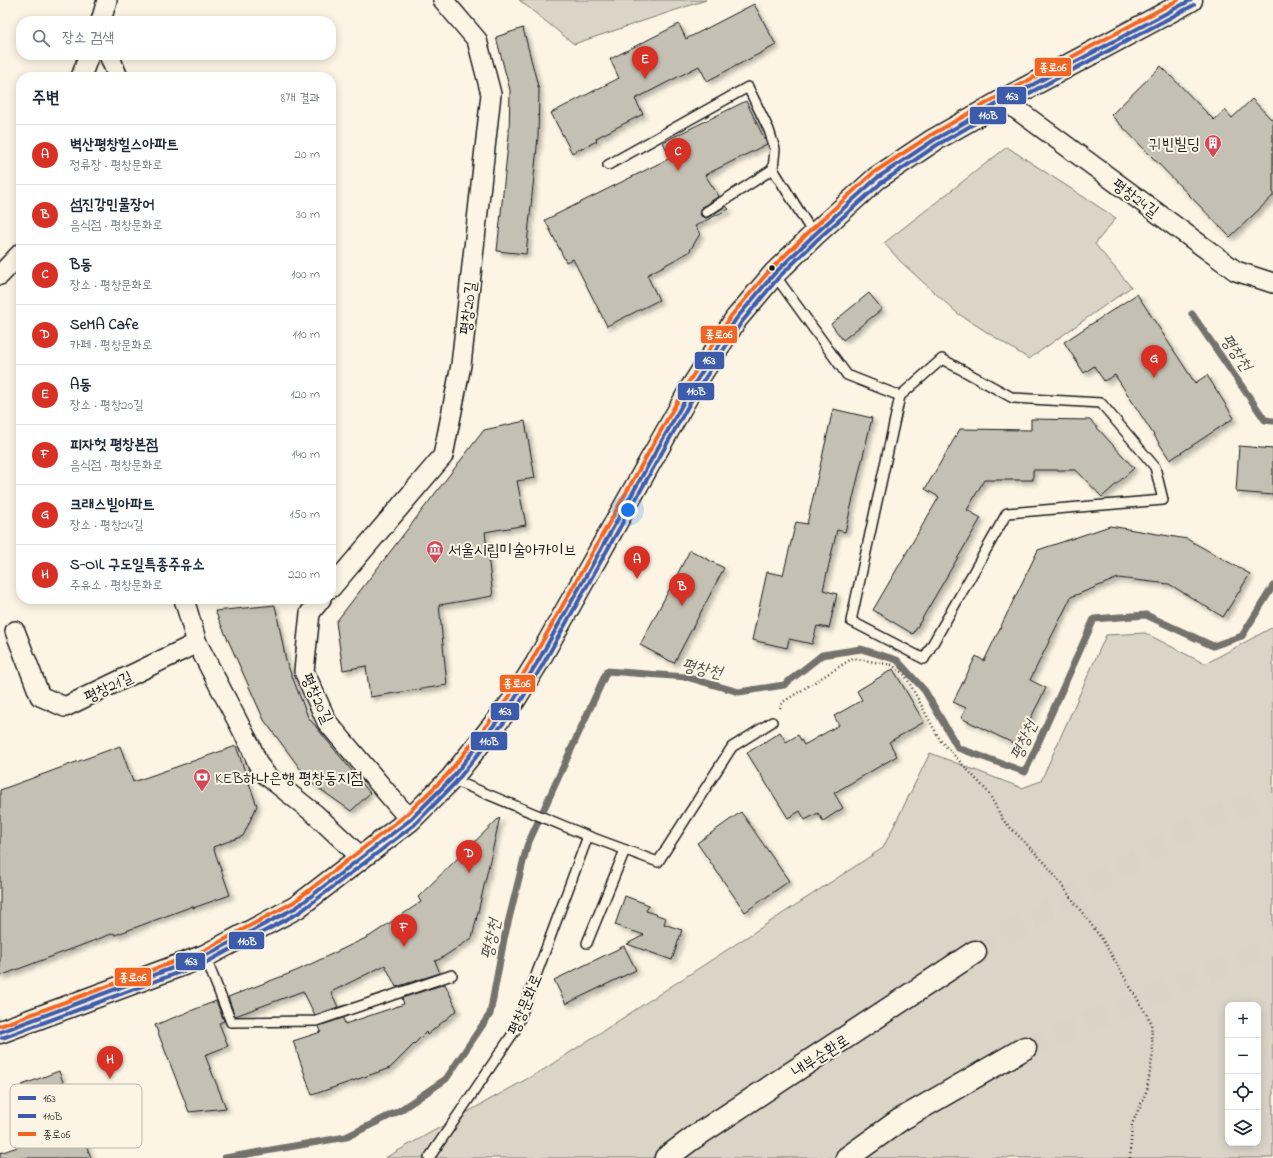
<!DOCTYPE html>
<html lang="ko">
<meta charset="utf-8">
<style>
:root{--surface:#fff;--page:#f2f2f3;--text:#1f2937;--muted:#747a83;--line:#e0e1e3;--accent:#d93025}
body{margin:0;font-family:"Indie Flower","Poor Story",sans-serif;background:var(--page);color:var(--text)}
.controls{position:absolute;right:12px;bottom:12px;display:grid;overflow:hidden;border-radius:8px;box-shadow:0 2px 10px #0003}
.controls button{width:36px;height:36px;display:grid;place-items:center;padding:0;border:0;border-bottom:1px solid var(--line);background:var(--surface);color:var(--text);font:20px sans-serif}
.you{position:absolute;left:628px;top:510px;width:14px;height:14px;margin:-10px;border:3px solid #fff;border-radius:50%;background:#1a73e8;box-shadow:0 0 0 6px #1a73e833}
.badge{display:grid;place-items:center;width:26px;height:26px;border-radius:50%;background:var(--accent);color:#fff;font-size:13px;font-weight:700}
.pin{position:absolute;translate:-50% -33px;filter:drop-shadow(0 1px 2px #0008)}
.pin::after{content:'';position:absolute;top:21px;width:14px;height:12px;background:inherit;clip-path:polygon(0 0,100% 0,50% 100%)}
.list{margin:0;padding:0;list-style:none}
h2{display:flex;justify-content:space-between;align-items:center;height:52px;margin:0;padding:0 16px;font-size:17px}
h2 small{font-size:13px;font-weight:400;color:var(--muted)}
.list li{display:grid;grid-template-columns:26px 1fr auto;gap:12px;align-items:center;box-sizing:border-box;height:60px;padding:0 16px;border-top:1px solid var(--line)}
.list b{display:block;font-size:15px;white-space:nowrap}
.list p{margin:0;font-size:13px;white-space:nowrap;color:var(--muted)}
.list em{font-size:13px;font-style:normal;color:var(--muted)}
.icon{flex:none;width:22px;height:22px;fill:none;stroke:currentColor;stroke-width:2;stroke-linecap:round;stroke-linejoin:round}
.map{position:relative;flex:none;width:1273px;height:1158px;overflow:hidden}
.search{position:absolute;background:var(--surface);box-shadow:0 2px 10px #0003;left:16px;top:16px;width:320px;height:44px;display:flex;align-items:center;gap:10px;box-sizing:border-box;padding:0 14px;border-radius:16px;color:var(--muted);font-size:15px}
.panel{position:absolute;background:var(--surface);box-shadow:0 2px 10px #0003;left:16px;top:72px;width:320px;height:532px;border-radius:16px}
.map>svg:first-child{display:block}
.green{fill:#dbd5c8;stroke:#7c7872;fill-rule:evenodd}
.lines{fill:none;stroke-linecap:round;stroke-linejoin:round}
.stream{stroke:#75726c;stroke-width:7}
.building{fill:#c4c0b3;stroke:#1c1c1c;filter:url(#shadow)}
.highway-tunnel{stroke:#dad4c7;stroke-width:22;stroke-dasharray:22 11;stroke-linecap:butt}
.lane-casing{stroke:#1c1c1c;stroke-width:12}
.street-casing{stroke:#1c1c1c;stroke-width:22}
.primary-casing{stroke:#1c1c1c;stroke-width:25}
.highway-casing{stroke:#1c1c1c;stroke-width:25}
.path{stroke:#1c1c1c;stroke-width:2.5;stroke-dasharray:1 3;stroke-linecap:butt}
.lane{stroke:#fcf5e5;stroke-width:9}
.street{stroke:#fcf5e5;stroke-width:19}
.primary{stroke:#fcf5e5;stroke-width:22}
.highway{stroke:#fcf5e5;stroke-width:22}
.bus-1-casing{stroke:#fcf5e5;stroke-width:7}
.bus-2-casing{stroke:#fcf5e5;stroke-width:7}
.bus-3-casing{stroke:#fcf5e5;stroke-width:7}
.bus-1{stroke:#3d5bab;stroke-width:4}
.bus-2{stroke:#3d5bab;stroke-width:4}
.bus-3{stroke:#f26522;stroke-width:4}
.bus-dot{fill:#1c1c1c;stroke:#fcf5e5;stroke-width:1.5}
.labels{text-anchor:middle;stroke-width:4;stroke-linejoin:round;paint-order:stroke}
.poi-label{font-size:16px;fill:#1c1c1c;stroke:#fcf5e5;text-anchor:start}
.street-label{font-size:16px;fill:#1c1c1c;stroke:#fcf5e5}
.water-label{font-size:17px;font-style:italic;fill:#575551;stroke:#fcf5e5}
.key{fill:#fcf5e5;stroke:#b9b4a9;stroke-width:1}
.key-label{font-size:11px;fill:#1c1c1c}
.line-badge{stroke:#fcf5e5;stroke-width:1.5}
.badge-label{font-size:11px;text-anchor:middle;font-weight:bold;fill:#fff}
</style>
<div class="map">
<svg width="1273" height="1158" viewBox="0 0 1273 1158">
<defs>
<filter id="shadow"><feDropShadow dx="3.5" dy="3.5" stdDeviation="2" flood-color="#0004"/></filter>
</defs>
<rect width="100%" height="100%" fill="#fcf5e5"/>
<filter id="ink" filterUnits="userSpaceOnUse"><feTurbulence type="fractalNoise" baseFrequency=".025" numOctaves="2"/><feDisplacementMap in="SourceGraphic" scale="8" xChannelSelector="R" yChannelSelector="G"/><feConvolveMatrix kernelMatrix="1 2 1 2 8 2 1 2 1" color-interpolation-filters="sRGB"/></filter>
<g filter="url(#ink)">
<g class="green">
<path d="M519 0H706L574 44Z"/>
<path d="M1007 147 1116 218 1095 244 1131 287 1029 359 957 313 901 262 884 243Z"/>
<path d="M1273 627V1158H385L543 1070 883 848 930 753 1022 788 1041 781 1106 635 1145 633 1205 664ZM1228 1005H1258V1143H1228Z"/>
</g>
<g class="lines">
<g class="stream">
<path d="M1192 314 1265 420 1273 421"/>
<path d="M225 1158 346 1137 399 1111 446 1079 490 1014 504 939 527 846 607 671 686 677 739 692 784 685 822 655 861 649 897 660 925 691 958 748 1025 772 1094 619 1146 615 1213 646 1242 636 1273 586"/>
</g>
</g>
<g class="building">
<path d="M754 4 776 45 707 81 699 66 635 99 643 114 596 138 597 141 572 153 551 113 619 78 610 59 679 24 686 39Z"/>
<path d="M523 28 539 90 538 137 526 254 497 251 509 135 510 90 496 37Z"/>
<path d="M1161 66 1214 120 1225 110 1232 118 1252 99 1273 121V196L1230 237 1111 115Z"/>
<path d="M746 101 767 144 705 175 719 196 702 207 700 212 701 216 706 218 709 217 726 206 729 209 695 226 700 234 689 252 647 275 659 300 607 326 573 259 566 262 545 220 670 158 663 142Z"/>
<path d="M869 293 882 309 843 340 831 324Z"/>
<path d="M1137 294 1195 383 1207 375 1234 418 1170 460 1115 375 1104 381 1094 366 1084 373 1064 342Z"/>
<path d="M833 409 872 418 845 532 837 530 823 590 837 594 829 628 817 626 812 644 789 639 787 648 752 640 767 572 783 575 796 522 807 524Z"/>
<path d="M1031 419 1090 420 1134 468 1102 497 1076 470H1033V480H984L967 510 981 518 913 634 873 610 939 497 925 489 960 429 1031 430Z"/>
<path d="M525 421 535 478 517 481 526 525 485 532 493 596 439 605 447 685 370 697 366 666 343 670 336 622 484 430Z"/>
<path d="M1239 446 1273 449V495L1236 492Z"/>
<path d="M1110 526 1187 539 1250 574 1223 617 1169 584 1118 578 1071 597 1030 680 1046 688 1017 745 961 718 966 708 953 702 976 656 984 661 1038 550Z"/>
<path d="M690 550 724 568 674 663 640 645Z"/>
<path d="M275 605 286 661 308 717 370 793 351 811 310 782 264 720 215 611Z"/>
<path d="M893 669 924 722 889 742 897 756 834 793 843 808 823 821 818 813 805 820 800 811 788 818 747 753 780 732 786 742 798 735 804 745 839 725 834 716 862 700 857 691Z"/>
<path d="M120 746 133 782 236 746 257 806 243 836 213 847 230 895 193 908V906L115 935 114 933 0 976V790Z"/>
<path d="M741 812 789 881 745 912 697 843Z"/>
<path d="M500 817 472 938 440 959 435 961 440 973 396 987 385 965 331 992 338 1007 315 1015 303 991 235 1016 228 997 296 971 370 936 421 902 418 897Z"/>
<path d="M625 896 649 905 646 911 666 918 664 924 682 930 672 960 627 944 644 935 615 925Z"/>
<path d="M624 946 636 970 566 1004 554 980Z"/>
<path d="M445 984 457 1010 427 1035 426 1032 390 1068 312 1095 293 1041 321 1032 319 1026 343 1018 345 1024 404 1004 402 998Z"/>
<path d="M216 1001 224 1021 219 1023 228 1046 205 1055 226 1108 189 1112 155 1025Z"/>
<path d="M59 1071 91 1158H0V1153L32 1142 25 1123 35 1119 22 1085Z"/>
</g>
<g class="lines">
<g class="highway-tunnel">
<path d="M975 952 1199 823 1273 794"/>
<path d="M1025 1048 1273 946"/>
</g>
<g class="lane-casing">
<g id="lane">
<path d="M608 165 748 87 769 130 775 149 773 169 814 235"/>
<path d="M706 212 773 169"/>
<path d="M774 274 847 375 900 396 851 621 924 659 1007 513 1163 500 1155 467 1101 403 1013 398 942 359 900 396"/>
<path d="M451 779 588 836 658 862 732 747 772 722"/>
<path d="M587 943 625 850"/>
<path d="M205 956 231 1022 316 1021 452 975"/>
<path d="M429 1158 516 1029 588 836"/>
</g>
</g>
<g class="street-casing">
<g id="street">
<path d="M101 21 107 0"/>
<path d="M109 55 118 77"/>
<path d="M81 77 89 55"/>
<path d="M1004 100 1236 271 1273 283"/>
<path d="M0 275 21 253"/>
<path d="M331 588 443 456 461 365 491 94 477 40 443 0"/>
<path d="M321 599 310 613 304 671 327 722 410 820"/>
<path d="M15 631 40 696 65 707 197 643 184 599"/>
<path d="M197 643 250 745 258 764 266 775 315 814 362 858"/>
</g>
</g>
<g class="primary-casing">
<path id="primary" d="M0 1032 205 956 297 907 410 820 451 779 514 700 537 663 691 389 736 319 774 274 814 235 877 178 934 140 1004 100 1191 0"/>
</g>
<g class="highway-casing">
<g id="highway">
<path d="M666 1158 693 1138 975 952"/>
<path d="M847 1158 900 1120 1025 1048"/>
</g>
</g>
<path class="path" d="M780 708 783 702 853 658 892 665 905 675 940 740 988 792 1003 820 1046 864 1102 939 1151 1022 1153 1053 1147 1090 1132 1124 1130 1158"/>
<use href="#lane" class="lane"/>
<use href="#street" class="street"/>
<use href="#primary" class="primary"/>
<use href="#highway" class="highway"/>
<g class="bus-1-casing">
<path id="bus-1" d="M0 1032 205 956 297 907 410 820 451 779 514 700 537 663 691 389 736 319 774 274 814 235 877 178 934 140 1004 100 1191 0"/>
</g>
<g class="bus-2-casing">
<path id="bus-2" d="M2 1038 207 962 300 912 414 825 455 783 519 704 542 666 696 392 741 323 778 278 818 239 881 183 937 145 1007 105 1194 5"/>
</g>
<g class="bus-3-casing">
<path id="bus-3" d="M0 1026 203 951 294 902 406 815 447 775 509 697 532 660 686 386 731 316 770 270 810 231 873 173 931 135 1001 95 1178 0"/>
</g>
<use href="#bus-1" class="bus-1"/>
<use href="#bus-2" class="bus-2"/>
<use href="#bus-3" class="bus-3"/>
</g>
</g>
<defs>
<g id="building-pin" transform="scale(0.9)"><path d="M0 17L-7.5 6A9.5 9.5 0 1 1 7.5 6Z" fill="#d1495b" stroke="#fcf5e5"/><path d="M-4-6H4V6H1V3H-1V6H-4ZM-2.5-4.3h1.7v1.8h-1.7ZM.8-4.3h1.7v1.8H.8ZM-2.5-1h1.7V.8h-1.7ZM.8-1h1.7V.8H.8Z" fill="#fff"/></g>
<g id="museum-pin" transform="scale(0.9)"><path d="M0 17L-7.5 6A9.5 9.5 0 1 1 7.5 6Z" fill="#d1495b" stroke="#fcf5e5"/><path d="M0-6L6-3V-2H-6V-3ZM-5-1h2V3h-2ZM-1-1h2V3h-2ZM3-1h2V3H3ZM-6 4H6V6H-6Z" fill="#fff"/></g>
<g id="bank-pin" transform="scale(0.9)"><path d="M0 17L-7.5 6A9.5 9.5 0 1 1 7.5 6Z" fill="#d1495b" stroke="#fcf5e5"/><path d="M-6-4H6V4H-6ZM0-2.3a2.3 2.3 0 1 0 0 4.6a2.3 2.3 0 1 0 0-4.6Z" fill="#fff"/></g>
</defs>
<g fill-rule="evenodd">
<use href="#building-pin" x="1213" y="143"/>
<use href="#museum-pin" x="435" y="549"/>
<use href="#bank-pin" x="202" y="777"/>
</g>
<circle class="bus-dot" cx="772" cy="268" r="3.5"/>
<g class="labels">
<g class="poi-label">
<text x="1200" y="149" text-anchor="end">귀빈빌딩</text>
<text x="448" y="555">서울시립미술아카이브</text>
<text x="215" y="783">KEB하나은행 평창동지점</text>
</g>
<g class="street-label">
<text transform="translate(1136 197) rotate(36)" y="6">평창24길</text>
<text transform="translate(467 308) rotate(-84)" y="6">평창20길</text>
<text transform="translate(108 686) rotate(-26)" y="6">평창21길</text>
<text transform="translate(318 698) rotate(65)" y="6">평창20길</text>
<text transform="translate(524 1004) rotate(-67)" y="6">평창문화로</text>
<text transform="translate(820 1055) rotate(-33)" y="6">내부순환로</text>
</g>
<g class="water-label">
<text transform="translate(1237 352) rotate(55)" y="6">평창천</text>
<text transform="translate(702 668) rotate(12)" y="6">평창천</text>
<text transform="translate(1023 740) rotate(-65)" y="6">평창천</text>
<text transform="translate(490 939) rotate(-78)" y="6">평창천</text>
</g>
</g>
<rect x="10" y="1084" width="132" height="64" rx="6" class="key"/>
<rect x="18" y="1096" width="18" height="4" fill="#3d5bab"/>
<rect x="18" y="1114" width="18" height="4" fill="#3d5bab"/>
<rect x="18" y="1132" width="18" height="4" fill="#f26522"/>
<g class="key-label">
<text x="43" y="1102">163</text>
<text x="43" y="1120">110B</text>
<text x="43" y="1138">종로06</text>
</g>
<g class="line-badge">
<rect x="1034" y="57" width="38" height="20" rx="4" fill="#f26522"/>
<rect x="996" y="86" width="31" height="19" rx="4" fill="#3d5bab"/>
<rect x="969" y="106" width="38" height="19" rx="4" fill="#3d5bab"/>
<rect x="700" y="325" width="38" height="19" rx="4" fill="#f26522"/>
<rect x="694" y="351" width="31" height="19" rx="4" fill="#3d5bab"/>
<rect x="677" y="382" width="38" height="19" rx="4" fill="#3d5bab"/>
<rect x="499" y="674" width="37" height="19" rx="4" fill="#f26522"/>
<rect x="490" y="702" width="30" height="19" rx="4" fill="#3d5bab"/>
<rect x="470" y="731" width="38" height="20" rx="4" fill="#3d5bab"/>
<rect x="228" y="931" width="37" height="19" rx="4" fill="#3d5bab"/>
<rect x="175" y="952" width="31" height="19" rx="4" fill="#3d5bab"/>
<rect x="114" y="967" width="38" height="20" rx="4" fill="#f26522"/>
</g>
<g class="badge-label">
<text x="1053" y="71">종로06</text>
<text x="1012" y="100">163</text>
<text x="988" y="119">110B</text>
<text x="719" y="338">종로06</text>
<text x="709" y="364">163</text>
<text x="696" y="395">110B</text>
<text x="517" y="687">종로06</text>
<text x="505" y="715">163</text>
<text x="489" y="745">110B</text>
<text x="247" y="945">110B</text>
<text x="191" y="965">163</text>
<text x="133" y="981">종로06</text>
</g>
</svg>
<div class="controls">
<button>+</button>
<button>−</button>
<button><svg class="icon" aria-label="locate" viewBox="0 0 24 24"><circle cx="12" cy="12" r="6"/><path d="M12 2v4M12 18v4M2 12h4M18 12h4"/></svg></button>
<button><svg class="icon" aria-label="layers" viewBox="0 0 24 24"><path d="M12 4l9 5-9 5-9-5zM3 14l9 5 9-5"/></svg></button>
</div>
<div class="you"></div>
<div class="pin badge" style="left:637px;top:579px">A</div>
<div class="pin badge" style="left:682px;top:606px">B</div>
<div class="pin badge" style="left:678px;top:171px">C</div>
<div class="pin badge" style="left:469px;top:873px">D</div>
<div class="pin badge" style="left:645px;top:79px">E</div>
<div class="pin badge" style="left:404px;top:947px">F</div>
<div class="pin badge" style="left:1154px;top:378px">G</div>
<div class="pin badge" style="left:110px;top:1079px">H</div>
<div class="search"><svg class="icon" aria-label="search" viewBox="0 0 24 24"><circle cx="10" cy="10" r="6"/><path d="M15 15l6 6"/></svg>장소 검색</div>
<section class="panel">
<h2>주변<small>8개 결과</small></h2>
<ul class="list">
<li><span class="badge">A</span><div><b>벽산평창힐스아파트</b><p>정류장 · 평창문화로</p></div><em>20 m</em></li>
<li><span class="badge">B</span><div><b>섬진강민물장어</b><p>음식점 · 평창문화로</p></div><em>30 m</em></li>
<li><span class="badge">C</span><div><b>B동</b><p>장소 · 평창문화로</p></div><em>100 m</em></li>
<li><span class="badge">D</span><div><b>SeMA Cafe</b><p>카페 · 평창문화로</p></div><em>110 m</em></li>
<li><span class="badge">E</span><div><b>A동</b><p>장소 · 평창20길</p></div><em>120 m</em></li>
<li><span class="badge">F</span><div><b>피자헛 평창본점</b><p>음식점 · 평창문화로</p></div><em>140 m</em></li>
<li><span class="badge">G</span><div><b>크래스빌아파트</b><p>장소 · 평창24길</p></div><em>150 m</em></li>
<li><span class="badge">H</span><div><b>S-OIL 구도일특종주유소</b><p>주유소 · 평창문화로</p></div><em>220 m</em></li>
</ul>
</section>
</div>
